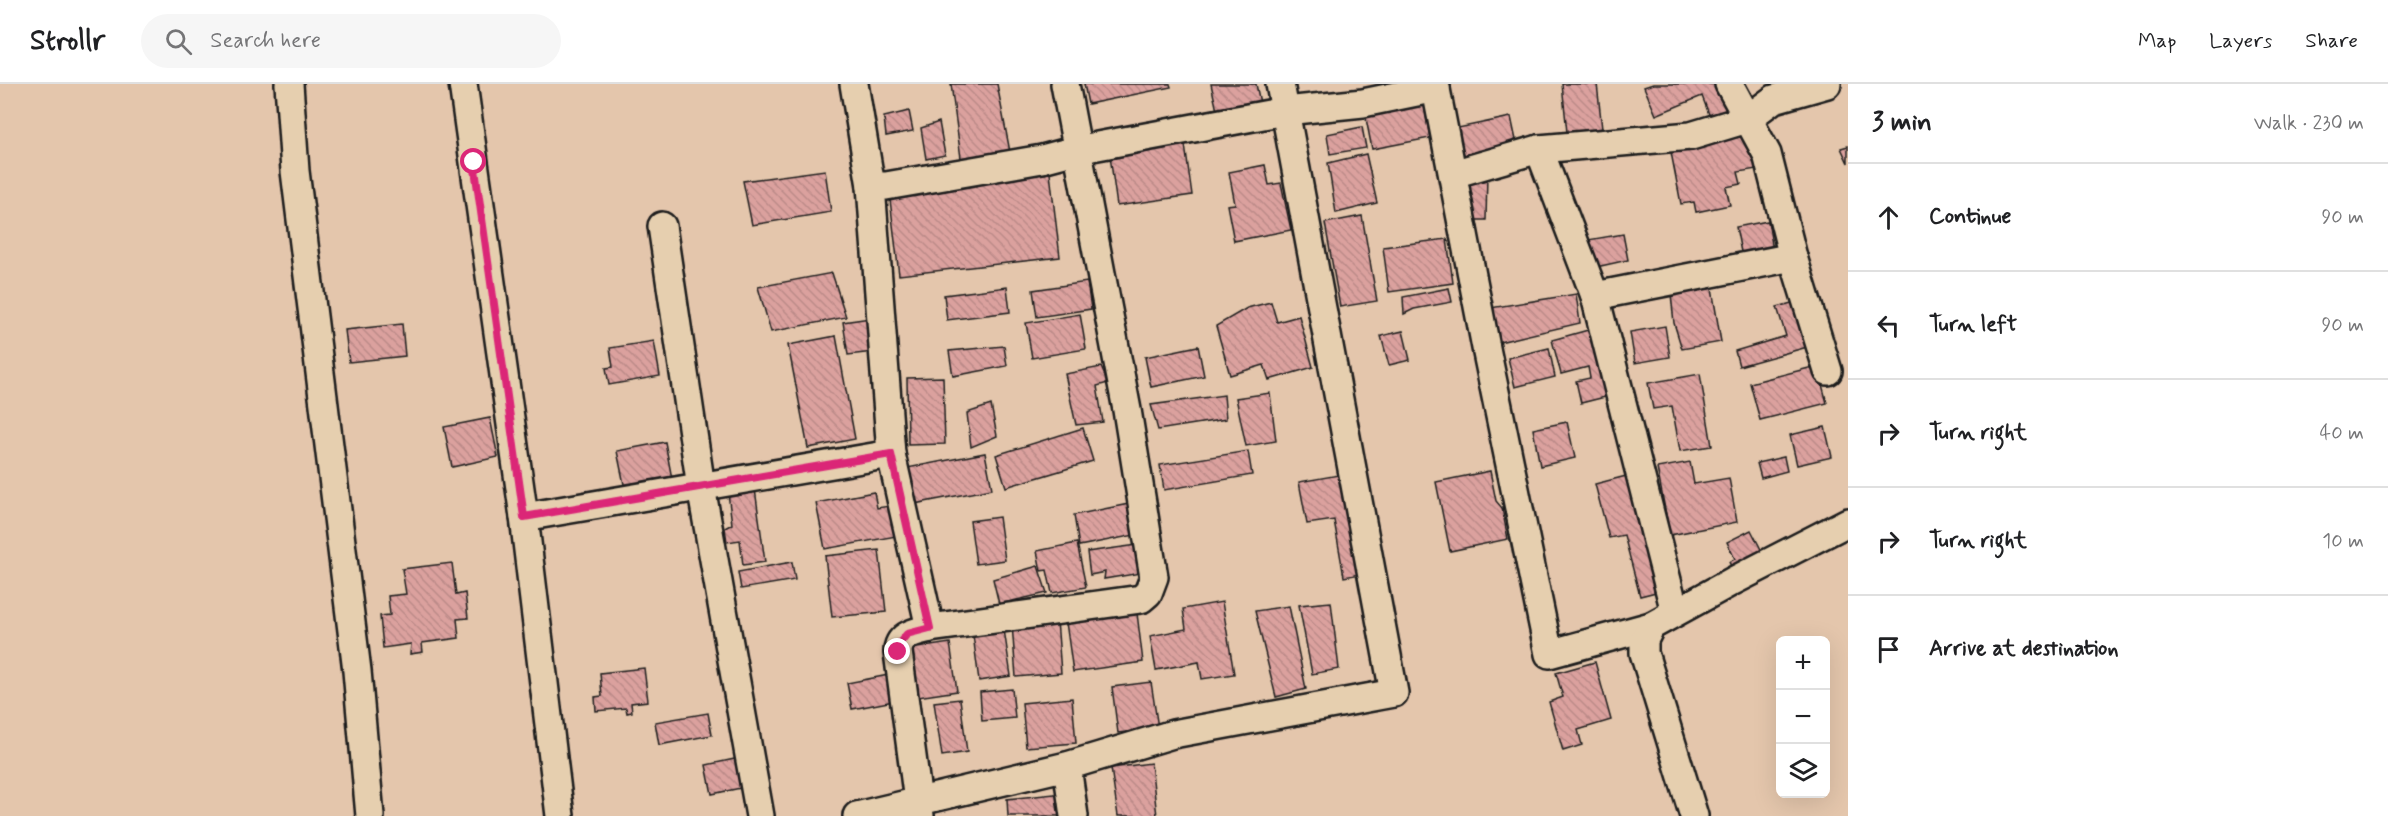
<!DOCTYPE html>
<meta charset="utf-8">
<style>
:root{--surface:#fff;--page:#f6f6f6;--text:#202124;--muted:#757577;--line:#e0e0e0}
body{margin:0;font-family:Mynerve,sans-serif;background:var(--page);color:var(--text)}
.controls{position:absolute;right:18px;bottom:18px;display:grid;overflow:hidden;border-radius:9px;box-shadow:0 6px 24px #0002}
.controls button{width:54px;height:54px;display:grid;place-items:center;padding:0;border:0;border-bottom:2px solid var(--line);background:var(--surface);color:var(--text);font:30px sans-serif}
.stop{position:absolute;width:18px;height:18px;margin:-14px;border:4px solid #db2777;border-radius:50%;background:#fff}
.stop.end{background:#db2777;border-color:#fff;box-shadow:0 2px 6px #0008}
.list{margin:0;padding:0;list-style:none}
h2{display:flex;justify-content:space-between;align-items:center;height:78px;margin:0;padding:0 24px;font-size:26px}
h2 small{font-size:20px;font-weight:400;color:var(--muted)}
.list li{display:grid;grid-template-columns:39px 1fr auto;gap:18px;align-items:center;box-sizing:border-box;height:108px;padding:0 24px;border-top:2px solid var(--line)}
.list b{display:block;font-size:22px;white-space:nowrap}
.list em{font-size:20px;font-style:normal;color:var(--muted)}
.icon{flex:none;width:33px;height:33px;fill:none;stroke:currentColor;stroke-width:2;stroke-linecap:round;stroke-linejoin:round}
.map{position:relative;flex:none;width:1848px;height:732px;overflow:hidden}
header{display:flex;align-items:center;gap:36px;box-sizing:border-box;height:84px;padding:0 30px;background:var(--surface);border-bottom:2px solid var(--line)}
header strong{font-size:28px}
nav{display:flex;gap:33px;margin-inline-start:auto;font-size:21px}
.search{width:420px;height:54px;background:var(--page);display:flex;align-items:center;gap:15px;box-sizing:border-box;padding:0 21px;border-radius:33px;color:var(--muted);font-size:22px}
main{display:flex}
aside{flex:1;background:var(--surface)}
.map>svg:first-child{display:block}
.building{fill:url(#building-back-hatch);stroke:#1c1c1c;stroke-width:1.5}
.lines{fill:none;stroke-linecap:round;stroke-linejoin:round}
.minor-casing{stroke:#1c1c1c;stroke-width:32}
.minor{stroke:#e6cfaf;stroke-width:27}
.route{stroke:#db2777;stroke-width:8}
</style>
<header>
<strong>Strollr</strong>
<div class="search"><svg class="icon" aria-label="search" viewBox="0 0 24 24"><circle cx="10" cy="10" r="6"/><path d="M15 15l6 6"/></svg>Search here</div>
<nav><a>Map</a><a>Layers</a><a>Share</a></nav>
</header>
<main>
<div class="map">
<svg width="1848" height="732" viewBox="0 0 1848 732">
<defs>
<pattern id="building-back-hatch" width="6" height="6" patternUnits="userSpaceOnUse" patternTransform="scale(1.5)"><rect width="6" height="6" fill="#dba19e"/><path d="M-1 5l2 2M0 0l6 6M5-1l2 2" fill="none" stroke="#bb8a88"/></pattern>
</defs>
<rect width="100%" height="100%" fill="#e4c6ac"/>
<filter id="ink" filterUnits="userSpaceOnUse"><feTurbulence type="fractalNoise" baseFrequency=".0167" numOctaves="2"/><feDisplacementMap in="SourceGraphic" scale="12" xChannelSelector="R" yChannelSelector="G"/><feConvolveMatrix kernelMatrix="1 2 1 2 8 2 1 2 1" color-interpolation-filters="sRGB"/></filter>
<g filter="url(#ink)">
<g class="building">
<path d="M951 0H997L1010 68 961 74Z"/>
<path d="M1084 0H1170L1171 3 1088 20Z"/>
<path d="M1211 0H1256L1260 19 1217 27Z"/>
<path d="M1562 0H1597L1603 54 1568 58Z"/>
<path d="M1653 0H1718L1731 31 1712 38 1702 12 1656 31 1644 3Z"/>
<path d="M1422 9 1430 54 1372 65 1363 19Z"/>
<path d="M909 27 913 47 886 52 884 33Z"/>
<path d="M1511 33 1517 61 1464 72 1458 44Z"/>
<path d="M939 38 945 71 926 75 921 44Z"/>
<path d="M1362 43 1366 64 1330 70 1327 50Z"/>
<path d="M1750 47 1757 85 1738 88 1741 100 1726 103 1730 121 1696 128 1694 118 1681 120 1670 63Z"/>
<path d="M1185 61 1192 111 1117 122 1110 72Z"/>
<path d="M1848 62V79L1841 64Z"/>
<path d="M1366 70 1377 119 1336 129 1328 79Z"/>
<path d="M1265 81 1269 101 1281 99 1291 146 1234 157 1227 121 1235 120 1229 88Z"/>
<path d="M825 86 831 128 752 141 743 97Z"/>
<path d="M1050 89 1060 173 899 191 889 107Z"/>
<path d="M1487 90 1486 136H1472L1463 97Z"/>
<path d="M1362 132 1377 217 1340 223 1325 139Z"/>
<path d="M1768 137 1774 172 1743 178 1736 143Z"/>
<path d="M1623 150 1628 176 1587 185 1582 157Z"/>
<path d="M1447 155 1453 199 1389 208 1383 163Z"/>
<path d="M832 189 846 233 771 248 758 203Z"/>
<path d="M1710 193 1721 258 1682 265 1674 239 1670 200Z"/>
<path d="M1087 198 1091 225 1037 233 1033 206Z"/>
<path d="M1007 203 1010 228 947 236 944 211Z"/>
<path d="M1449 204 1452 218 1414 225 1404 230 1403 213Z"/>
<path d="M1576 210 1580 239 1495 259 1484 225Z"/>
<path d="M1799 217 1811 262 1739 282 1735 267 1786 252 1777 223Z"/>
<path d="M1271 218 1277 238 1299 232 1313 283 1269 296 1264 281 1230 291 1216 242 1247 224Z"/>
<path d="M1080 230 1086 265 1032 274 1026 239Z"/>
<path d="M877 233 882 267 848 271 843 238Z"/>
<path d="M402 240 405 272 349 278 345 246Z"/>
<path d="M1665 242 1670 273 1635 279 1630 248Z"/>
<path d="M1599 243 1617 310 1581 319 1576 297 1590 294 1588 283 1561 290 1552 256Z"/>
<path d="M1403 247 1410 276 1389 281 1381 252Z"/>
<path d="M836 252 855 355 808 364 788 261Z"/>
<path d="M654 257 660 292 609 301 606 284 613 283 610 264Z"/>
<path d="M1004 262 1007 282 953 292 949 267Z"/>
<path d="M1198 262 1204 292 1151 303 1145 273Z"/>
<path d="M1549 264 1555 293 1515 303 1508 274Z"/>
<path d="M1817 282 1827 319 1760 336 1750 299Z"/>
<path d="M1101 283 1108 299 1097 302 1103 338 1076 341 1065 290Z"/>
<path d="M1700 290 1712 362 1680 367 1672 322 1653 325 1648 299Z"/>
<path d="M943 293 945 360 908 361 907 294Z"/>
<path d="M1270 309 1276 357 1246 362 1236 314Z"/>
<path d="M1224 311 1226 335 1158 346 1151 321Z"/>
<path d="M991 321 997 352 971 363 967 329Z"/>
<path d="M490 334 498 373 452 383 444 343Z"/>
<path d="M1567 338 1575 374 1540 382 1533 345Z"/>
<path d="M1825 343 1832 373 1797 381 1790 351Z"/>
<path d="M1083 344 1093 377 1006 403 996 371Z"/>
<path d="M665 358 672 395 625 405 617 367Z"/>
<path d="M1248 367 1252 391 1164 406 1160 381Z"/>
<path d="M985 369 992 405 914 420 907 384Z"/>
<path d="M1784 373 1787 387 1761 394 1757 379Z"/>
<path d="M1690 378 1694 400 1729 394 1737 438 1670 451 1657 384Z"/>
<path d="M1490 387 1496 417 1502 424 1508 455 1450 467 1436 398Z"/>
<path d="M1638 389 1668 505 1640 512 1624 451 1609 454 1595 400Z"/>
<path d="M1344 390 1361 490 1344 493 1334 436 1307 440 1299 398Z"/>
<path d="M755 405 765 478 743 481 740 456 727 458 725 444 732 440 728 409Z"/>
<path d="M874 408 877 424 896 421 902 451 825 465 816 419Z"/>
<path d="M1129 420 1135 451 1079 462 1074 431Z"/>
<path d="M999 433 1005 476 976 480 970 437Z"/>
<path d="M1751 446 1767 477 1736 492 1729 478 1735 475 1727 458Z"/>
<path d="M1077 459 1086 503 1052 509 1047 486 1041 487 1037 467Z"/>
<path d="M1137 461 1141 489 1104 495 1105 488 1090 491 1087 468Z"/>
<path d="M879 466 886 528 832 533 825 472Z"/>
<path d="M792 478 795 496 741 505 738 488Z"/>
<path d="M452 479 456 511 465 509 468 534 457 535 459 554 422 559 423 568 410 570 411 560 383 564 380 532 390 531 388 512 406 510 402 485Z"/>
<path d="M1038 482 1047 509 999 520 993 495Z"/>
<path d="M1222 518 1234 590 1202 595 1199 578 1156 586 1150 552 1186 545 1183 525Z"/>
<path d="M1331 518 1339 585 1312 590 1299 521Z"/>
<path d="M1136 521 1143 578 1073 588 1065 531Z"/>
<path d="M1289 522 1306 605 1276 613 1255 527Z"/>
<path d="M1057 536 1061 589 1016 593 1012 540Z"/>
<path d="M1003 539 1011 592 979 597 972 543Z"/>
<path d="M950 559 957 607 918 613 911 565Z"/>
<path d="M1595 578 1611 636 1578 646 1582 661 1563 667 1549 618 1563 613 1556 589Z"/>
<path d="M644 584 648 617 631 619 632 628 627 629 626 624 596 627 595 613 602 612 600 589Z"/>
<path d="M894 590 899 616 852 625 847 599Z"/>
<path d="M1151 598 1158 644 1118 649 1112 603Z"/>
<path d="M1012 605 1015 634 982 637 980 608Z"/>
<path d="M1072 614 1076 659 1026 663 1022 619Z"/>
<path d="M960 615 967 668 942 672 934 618Z"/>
<path d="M708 629 712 651 659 661 655 638Z"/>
<path d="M749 672 755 701 712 710 706 681Z"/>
<path d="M1151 679 1157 732H1118L1111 684Z"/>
<path d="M1064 709 1067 732H1008L1007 715Z"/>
</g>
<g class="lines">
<g class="minor-casing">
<g id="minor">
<path d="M289 0 295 87 357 587 370 732"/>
<path d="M463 0 524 433 560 732"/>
<path d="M854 0 871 102 891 370 930 544"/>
<path d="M1435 0 1487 269 1549 570 1651 542"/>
<path d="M1729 0 1767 70 1793 173 1828 287"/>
<path d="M1539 65 1595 212 1675 528"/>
<path d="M1453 90 1539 65 1691 52 1747 35 1774 15 1827 0"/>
<path d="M871 102H886L1042 75 1076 66 1285 27 1363 19 1436 4"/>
<path d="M662 142 701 403 760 732"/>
<path d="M1595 212 1793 173"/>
<path d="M524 433 891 370"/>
<path d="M1067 682 1074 732"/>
<path d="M857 732 1067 682 1173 650 1394 609 1280 0"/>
<path d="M920 732 898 568C898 550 916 548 930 544L1141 515 1148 509 1154 493 1127 326 1065 0"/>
<path d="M1694 732 1644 569V556L1651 542 1733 497 1848 438"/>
</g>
</g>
<use href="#minor" class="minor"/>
</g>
</g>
<g class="lines" filter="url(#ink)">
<path class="route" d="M474 78 524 433 891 370 930 544 907 550 898 561V568"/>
</g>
</svg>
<div class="controls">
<button>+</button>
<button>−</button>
<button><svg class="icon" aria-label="layers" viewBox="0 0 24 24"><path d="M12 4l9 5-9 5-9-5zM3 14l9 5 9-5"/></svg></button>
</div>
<div class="stop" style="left:474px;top:78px"></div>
<div class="stop end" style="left:898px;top:568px"></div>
</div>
<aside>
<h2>3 min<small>Walk · 230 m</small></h2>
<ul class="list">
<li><svg class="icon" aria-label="ahead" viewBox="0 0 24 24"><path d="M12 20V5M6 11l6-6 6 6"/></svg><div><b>Continue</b></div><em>90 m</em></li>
<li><svg class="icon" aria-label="left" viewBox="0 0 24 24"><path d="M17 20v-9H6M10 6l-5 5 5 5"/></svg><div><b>Turn left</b></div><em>90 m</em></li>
<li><svg class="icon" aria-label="right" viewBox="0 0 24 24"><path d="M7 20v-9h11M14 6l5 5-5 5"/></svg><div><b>Turn right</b></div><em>40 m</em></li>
<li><svg class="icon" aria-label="right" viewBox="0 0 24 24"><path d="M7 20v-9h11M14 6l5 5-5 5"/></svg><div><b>Turn right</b></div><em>10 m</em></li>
<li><svg class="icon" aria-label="arrive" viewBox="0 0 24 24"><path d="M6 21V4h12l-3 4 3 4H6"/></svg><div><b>Arrive at destination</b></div></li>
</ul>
</aside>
</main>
